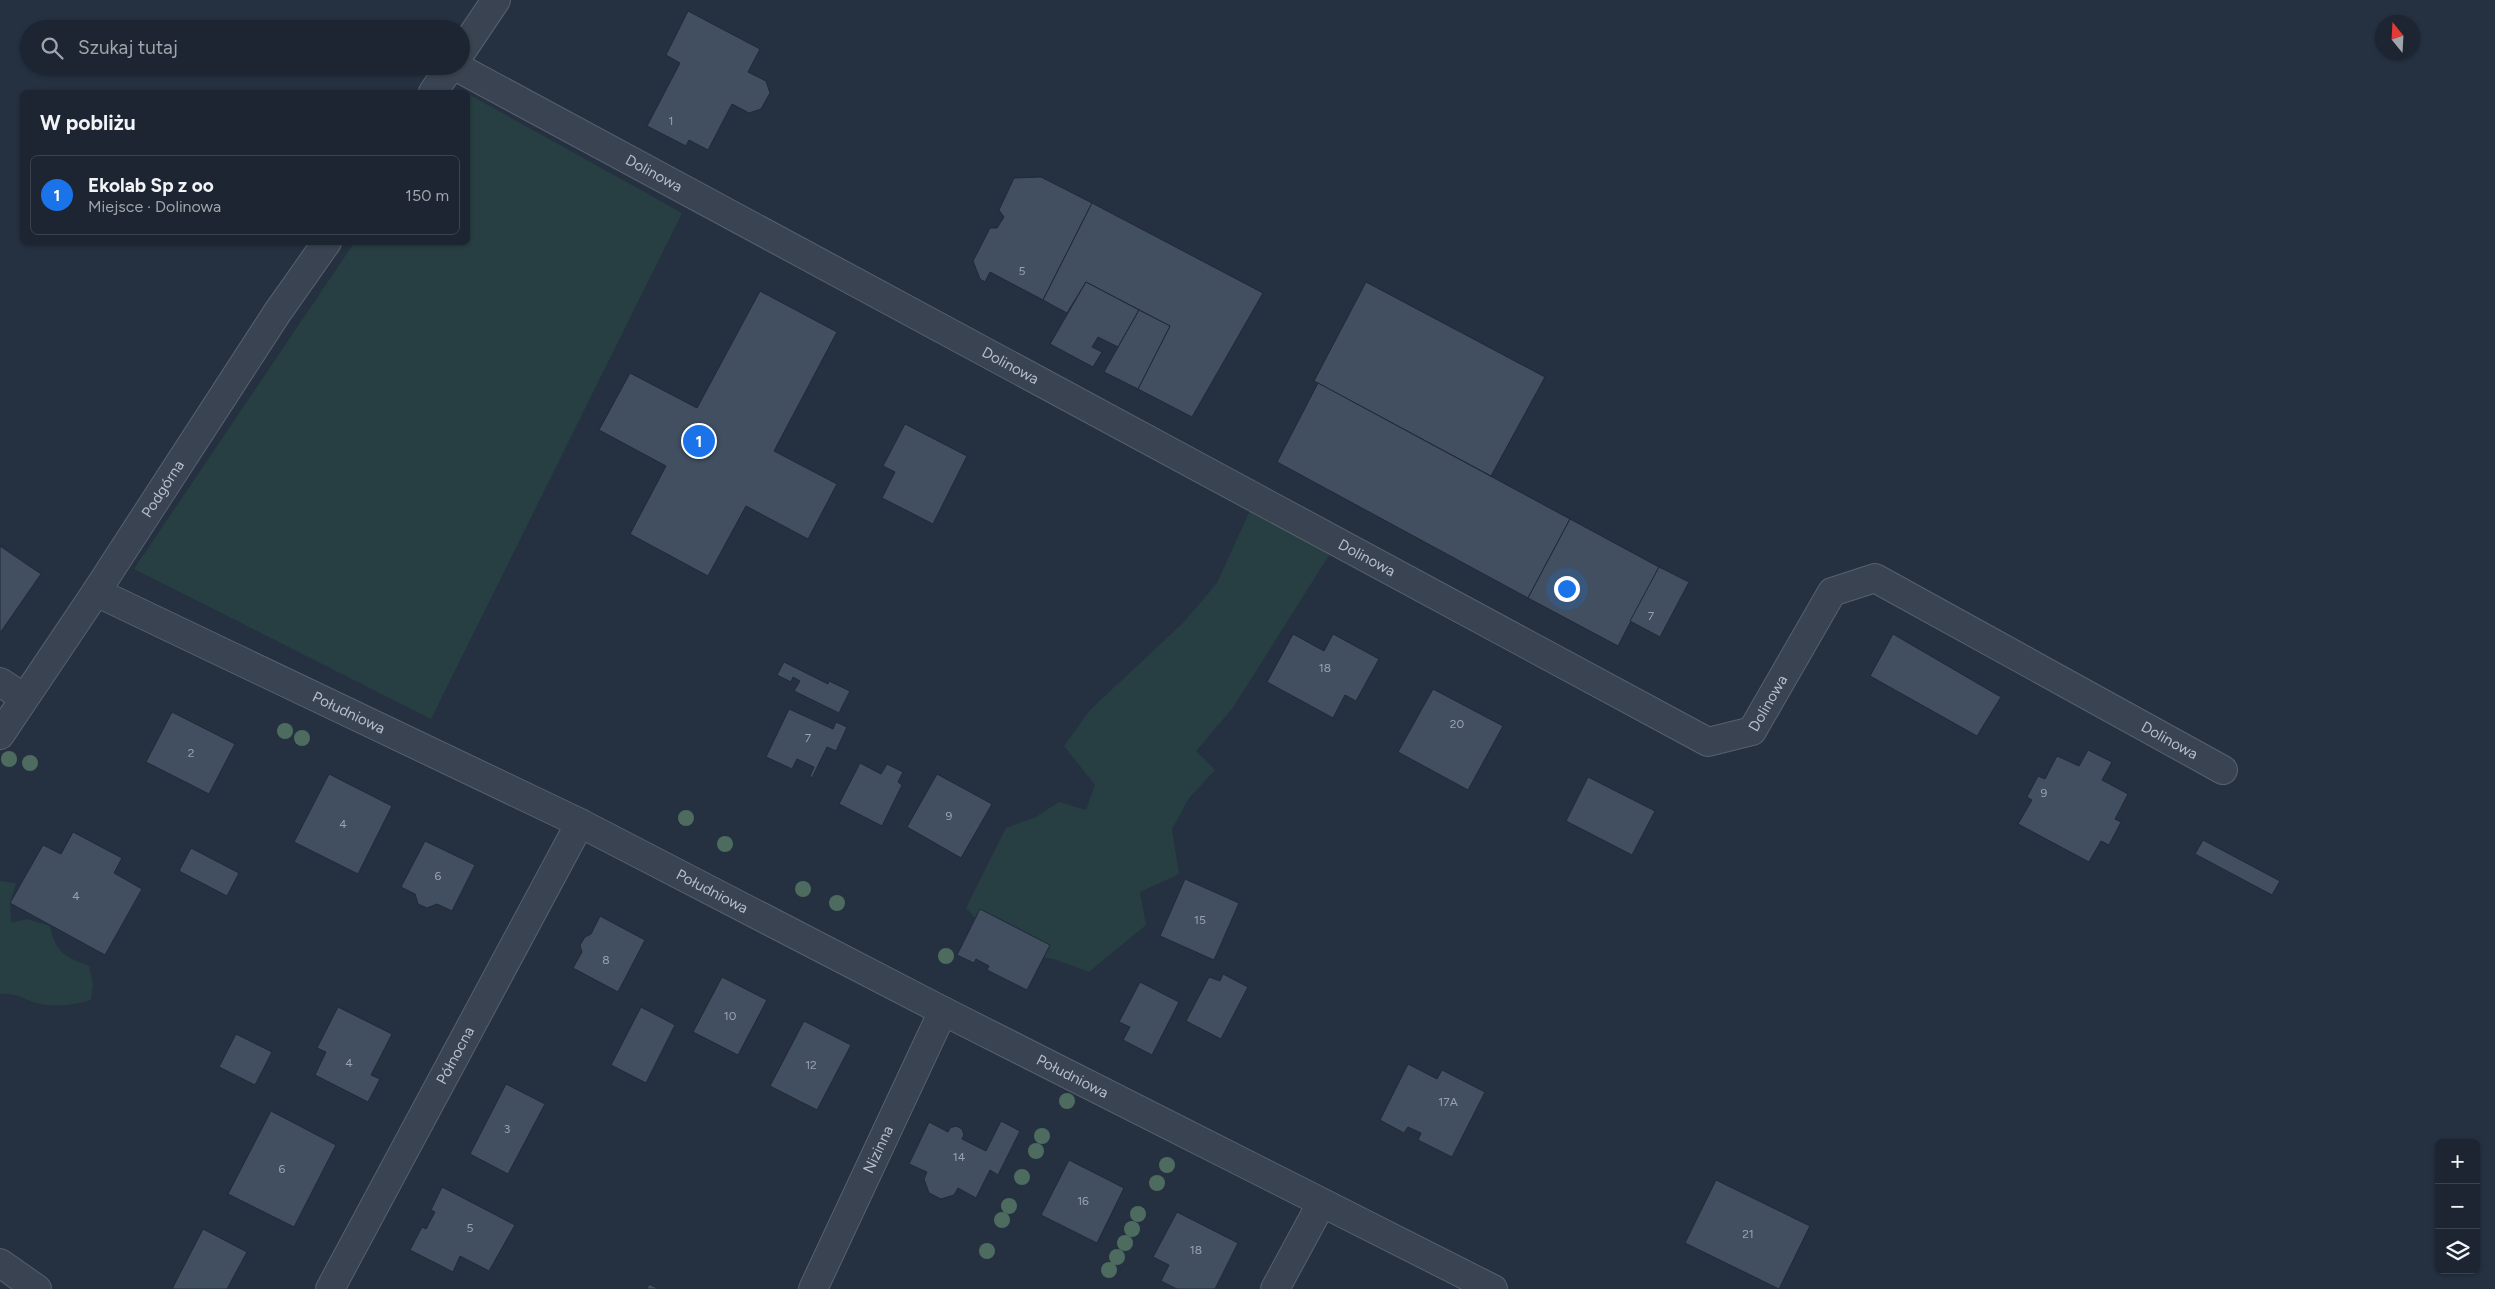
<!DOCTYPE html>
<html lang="pl">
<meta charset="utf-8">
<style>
:root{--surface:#1c2531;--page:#29313d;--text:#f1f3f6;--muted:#a0a5ab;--line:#3a424d;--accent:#1a73e8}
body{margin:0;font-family:Figtree,sans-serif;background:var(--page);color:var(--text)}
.controls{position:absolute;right:15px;bottom:15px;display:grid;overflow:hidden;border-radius:8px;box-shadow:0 1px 4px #0004}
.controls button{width:45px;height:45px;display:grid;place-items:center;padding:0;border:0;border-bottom:1px solid var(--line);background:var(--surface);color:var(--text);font:25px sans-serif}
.compass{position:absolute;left:2375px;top:15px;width:45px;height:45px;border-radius:50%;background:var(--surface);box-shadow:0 1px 4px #0004;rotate:342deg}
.you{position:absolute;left:1566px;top:588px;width:18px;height:18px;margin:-12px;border:4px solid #fff;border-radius:50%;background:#1a73e8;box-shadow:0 0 0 8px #1a73e833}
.badge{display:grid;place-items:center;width:32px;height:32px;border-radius:50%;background:var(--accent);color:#fff;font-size:16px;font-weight:700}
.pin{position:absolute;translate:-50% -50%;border:2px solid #fff;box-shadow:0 1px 5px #0006}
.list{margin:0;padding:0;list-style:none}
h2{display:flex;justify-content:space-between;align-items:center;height:65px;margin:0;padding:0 20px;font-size:21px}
h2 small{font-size:16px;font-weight:400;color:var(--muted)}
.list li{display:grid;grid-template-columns:32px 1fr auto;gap:15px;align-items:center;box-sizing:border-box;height:80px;margin:0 10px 10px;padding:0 10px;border:1px solid var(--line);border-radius:8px}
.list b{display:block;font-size:19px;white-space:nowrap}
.list p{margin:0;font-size:16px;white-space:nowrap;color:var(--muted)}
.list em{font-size:16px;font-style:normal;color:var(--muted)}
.icon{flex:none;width:28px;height:28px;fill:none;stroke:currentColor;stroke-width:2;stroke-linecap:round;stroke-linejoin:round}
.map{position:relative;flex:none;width:2495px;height:1289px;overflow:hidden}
.search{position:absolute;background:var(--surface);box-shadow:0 1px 4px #0004;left:20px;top:20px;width:450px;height:55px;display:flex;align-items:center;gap:12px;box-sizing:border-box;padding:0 18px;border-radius:28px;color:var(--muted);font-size:19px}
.panel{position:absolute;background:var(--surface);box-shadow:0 1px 4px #0004;left:20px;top:90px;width:450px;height:155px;border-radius:8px}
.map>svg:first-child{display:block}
.green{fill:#273f42}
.building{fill:#414f61;stroke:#202a38}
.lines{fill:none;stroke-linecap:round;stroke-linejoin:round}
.minor-casing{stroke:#57616e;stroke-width:30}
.minor{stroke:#394351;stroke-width:28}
.tree{fill:#4d6c5f}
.labels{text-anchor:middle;stroke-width:4;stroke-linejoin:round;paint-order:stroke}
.number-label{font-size:12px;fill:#99a2b0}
.street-label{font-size:15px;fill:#b6becb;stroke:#1e2836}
</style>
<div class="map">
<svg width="2495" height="1289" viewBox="0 0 2495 1289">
<rect width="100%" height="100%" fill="#253141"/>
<g class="green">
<path d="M468 94 682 213 431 719 134 569 354 243 468 242Z"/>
<path d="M1253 504 1333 549 1232 709 1196 751 1215 770 1189 798 1172 829 1179 874 1140 892 1146 925 1089 972 1054 959 1005 951 966 908 1006 828 1036 817 1059 802 1086 810 1095 785 1064 746 1090 710 1184 622 1217 583Z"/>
<path d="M0 881 16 883 10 903 11 923 27 919 50 926C55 952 65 957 89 966L93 984 91 1000C73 1005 56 1008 37 1003 24 999 14 992 0 994Z"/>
</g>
<g class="building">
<path d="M688 11 760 49 748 72 766 81 770 93 761 109 749 113 732 104 708 150 689 140 686 146 647 126 680 63 666 55Z"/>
<path d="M1041 177 1092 203 1043 300 990 272 985 282 980 279 973 261 990 228H997L1004 217 999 210 1014 178Z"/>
<path d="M1092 203 1263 293 1192 417 1138 389 1170 326 1086 282 1067 313 1043 300Z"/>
<path d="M1086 282 1139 310 1118 347 1098 337 1092 347 1102 352 1093 367 1050 344Z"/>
<path d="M1366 282 1545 377 1491 476 1314 381Z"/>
<path d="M760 291 837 332 774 451 837 484 808 539 746 506 708 576 630 534 666 466 599 430 630 373 697 408Z"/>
<path d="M1139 310 1170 326 1138 389 1104 372Z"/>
<path d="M1318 383 1570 519 1528 598 1277 462Z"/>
<path d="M905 424 967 456 933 524 882 498 895 472 883 466Z"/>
<path d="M1570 519 1659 567 1618 646 1528 598Z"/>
<path d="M0 546 41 574 0 633Z"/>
<path d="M1659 567 1689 582 1660 637 1630 621Z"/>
<path d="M1293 634 1324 651 1333 634 1379 659 1356 701 1345 695 1333 718 1267 682Z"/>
<path d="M1893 634 2001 697 1977 736 1870 676Z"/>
<path d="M784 662 828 684 829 681 850 691 839 713 794 691 800 681 793 677 791 682 777 675Z"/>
<path d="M1433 689 1503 726 1468 790 1398 752Z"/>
<path d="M789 709 833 729 836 722 847 727 836 751 827 747 812 778 810 776 814 767 797 759 792 769 766 757Z"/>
<path d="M172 712 235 744 209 794 146 762Z"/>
<path d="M2088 750 2112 762 2102 780 2128 794 2115 819 2121 822 2109 845 2101 841 2089 862 2018 824 2032 800 2027 797 2038 776 2045 779 2057 756 2079 766Z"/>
<path d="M860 763 881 774 887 764 903 772 898 782 902 785 882 826 839 804Z"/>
<path d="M329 774 392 806 358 874 294 842Z"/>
<path d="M937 774 992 804 961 858 907 827Z"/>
<path d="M1588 777 1655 811 1632 855 1566 821Z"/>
<path d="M73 832 122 858 114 873 142 889 105 955 10 903 43 845 61 854Z"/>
<path d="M2203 840 2280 881 2272 895 2195 854Z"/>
<path d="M425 841 475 865 452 911 437 904 427 908 418 904 415 894 401 887Z"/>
<path d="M191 848 239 873 227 896 179 871Z"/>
<path d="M1185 879 1239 903 1214 960 1160 936Z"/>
<path d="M980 909 1050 945 1027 990 987 970 989 966 976 959 974 963 957 955Z"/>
<path d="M600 916 645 940 618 992 573 968 582 952 580 945 585 937 591 934Z"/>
<path d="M1223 974 1248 987 1221 1039 1186 1021 1209 977 1220 981Z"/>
<path d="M722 977 767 1000 738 1055 693 1032Z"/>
<path d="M1140 982 1179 1002 1152 1055 1123 1040 1130 1027 1119 1022Z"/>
<path d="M338 1007 392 1034 371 1075 380 1079 368 1102 315 1075 326 1052 317 1048Z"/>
<path d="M641 1007 675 1025 646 1083 611 1065Z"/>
<path d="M804 1021 851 1045 817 1110 770 1086Z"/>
<path d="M236 1034 272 1052 255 1085 219 1067Z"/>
<path d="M1408 1064 1437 1079 1442 1070 1485 1092 1452 1157 1418 1140 1421 1133 1408 1127 1404 1133 1380 1120Z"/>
<path d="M506 1084 545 1104 508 1174 470 1154Z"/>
<path d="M271 1111 336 1145 294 1227 228 1194Z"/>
<path d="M1001 1121 1020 1131 998 1175 990 1170 976 1198 958 1188 954 1195 941 1199 929 1193 924 1179 927 1172 909 1164 929 1122 948 1132 950 1128 956 1126 962 1129 964 1135 962 1139 986 1151Z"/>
<path d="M1069 1160 1124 1188 1097 1243 1041 1215Z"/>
<path d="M1716 1180 1810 1226 1779 1289 1685 1243Z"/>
<path d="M442 1187 515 1225 489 1271 460 1256 453 1272 410 1250 422 1227 426 1229 435 1212 431 1210Z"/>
<path d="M1177 1212 1238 1243 1215 1289H1177L1161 1281 1169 1265 1153 1257Z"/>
<path d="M203 1229 247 1252 227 1289H172Z"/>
<path d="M649 1284 659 1289H647Z"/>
</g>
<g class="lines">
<g class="minor-casing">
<g id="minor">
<path d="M461 52 496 0"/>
<path id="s1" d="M455 66 1708 742 1752 731 1832 592 1875 578 2223 770"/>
<path d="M433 92 451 66"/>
<path id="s2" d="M96 592 580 823 943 1011 1493 1289"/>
<path d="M0 682 24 698"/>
<path id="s3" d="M0 735 96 592 277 313 327 242"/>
<path d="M0 1263 37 1289"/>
<path id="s4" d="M330 1289 580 823"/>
<path id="s5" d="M813 1289 943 1011"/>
<path d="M1275 1289 1321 1204"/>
</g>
</g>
<use href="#minor" class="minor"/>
</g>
<g class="tree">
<circle cx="285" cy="731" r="8"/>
<circle cx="302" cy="738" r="8"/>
<circle cx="9" cy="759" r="8"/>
<circle cx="30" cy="763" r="8"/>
<circle cx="686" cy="818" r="8"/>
<circle cx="725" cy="844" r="8"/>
<circle cx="803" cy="889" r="8"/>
<circle cx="837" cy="903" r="8"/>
<circle cx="946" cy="956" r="8"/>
<circle cx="1067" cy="1101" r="8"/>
<circle cx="1042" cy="1136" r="8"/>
<circle cx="1036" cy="1151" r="8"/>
<circle cx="1167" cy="1165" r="8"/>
<circle cx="1022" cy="1177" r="8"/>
<circle cx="1157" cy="1183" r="8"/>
<circle cx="1009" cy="1206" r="8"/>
<circle cx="1138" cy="1214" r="8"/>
<circle cx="1002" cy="1220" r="8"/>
<circle cx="1132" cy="1229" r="8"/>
<circle cx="1125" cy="1243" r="8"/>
<circle cx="987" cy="1251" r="8"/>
<circle cx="1117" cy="1257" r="8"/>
<circle cx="1109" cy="1270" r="8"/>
</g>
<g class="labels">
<g class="number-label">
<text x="671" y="125">1</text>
<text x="1022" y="275">5</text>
<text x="1651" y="620">7</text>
<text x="1325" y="672">18</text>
<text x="1457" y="728">20</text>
<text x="808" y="742">7</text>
<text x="191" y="757">2</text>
<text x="2044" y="797">9</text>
<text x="949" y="820">9</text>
<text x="343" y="828">4</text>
<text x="438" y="880">6</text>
<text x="76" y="900">4</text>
<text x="1200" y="924">15</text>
<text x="606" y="964">8</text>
<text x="730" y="1020">10</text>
<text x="349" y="1067">4</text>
<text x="811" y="1069">12</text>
<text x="1448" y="1106">17A</text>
<text x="507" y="1133">3</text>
<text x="959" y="1161">14</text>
<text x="282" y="1173">6</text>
<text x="1083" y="1205">16</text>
<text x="470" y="1232">5</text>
<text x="1748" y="1238">21</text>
<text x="1196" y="1254">18</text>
</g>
<g class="street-label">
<text dy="5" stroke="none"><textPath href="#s1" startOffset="226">Dolinowa</textPath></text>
<text dy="5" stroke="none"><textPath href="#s1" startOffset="631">Dolinowa</textPath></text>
<text dy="5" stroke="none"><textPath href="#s3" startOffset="295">Podgórna</textPath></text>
<text dy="5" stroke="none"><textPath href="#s1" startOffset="1036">Dolinowa</textPath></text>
<text dy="5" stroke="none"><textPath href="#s1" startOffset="1501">Dolinowa</textPath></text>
<text dy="5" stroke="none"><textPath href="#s2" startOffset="280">Południowa</textPath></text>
<text dy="5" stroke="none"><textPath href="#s1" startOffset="2011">Dolinowa</textPath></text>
<text dy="5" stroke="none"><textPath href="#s2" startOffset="685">Południowa</textPath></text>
<text dy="5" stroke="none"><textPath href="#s4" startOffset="265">Północna</textPath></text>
<text dy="5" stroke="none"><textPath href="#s2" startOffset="1090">Południowa</textPath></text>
<text dy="5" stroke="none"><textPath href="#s5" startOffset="154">Nizinna</textPath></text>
</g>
</g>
</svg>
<div class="controls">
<button>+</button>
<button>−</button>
<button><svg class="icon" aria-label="layers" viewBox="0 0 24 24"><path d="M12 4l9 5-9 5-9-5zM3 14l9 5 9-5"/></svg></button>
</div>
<svg class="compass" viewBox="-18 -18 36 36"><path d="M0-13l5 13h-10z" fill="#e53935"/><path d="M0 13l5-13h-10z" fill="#a0a5ab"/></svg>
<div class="you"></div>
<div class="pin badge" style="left:699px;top:441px">1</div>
<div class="search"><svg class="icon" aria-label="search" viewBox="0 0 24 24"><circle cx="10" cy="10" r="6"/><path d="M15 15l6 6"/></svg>Szukaj tutaj</div>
<section class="panel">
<h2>W pobliżu<small></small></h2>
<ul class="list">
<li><span class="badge">1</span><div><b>Ekolab Sp z oo</b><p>Miejsce · Dolinowa</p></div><em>150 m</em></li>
</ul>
</section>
</div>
